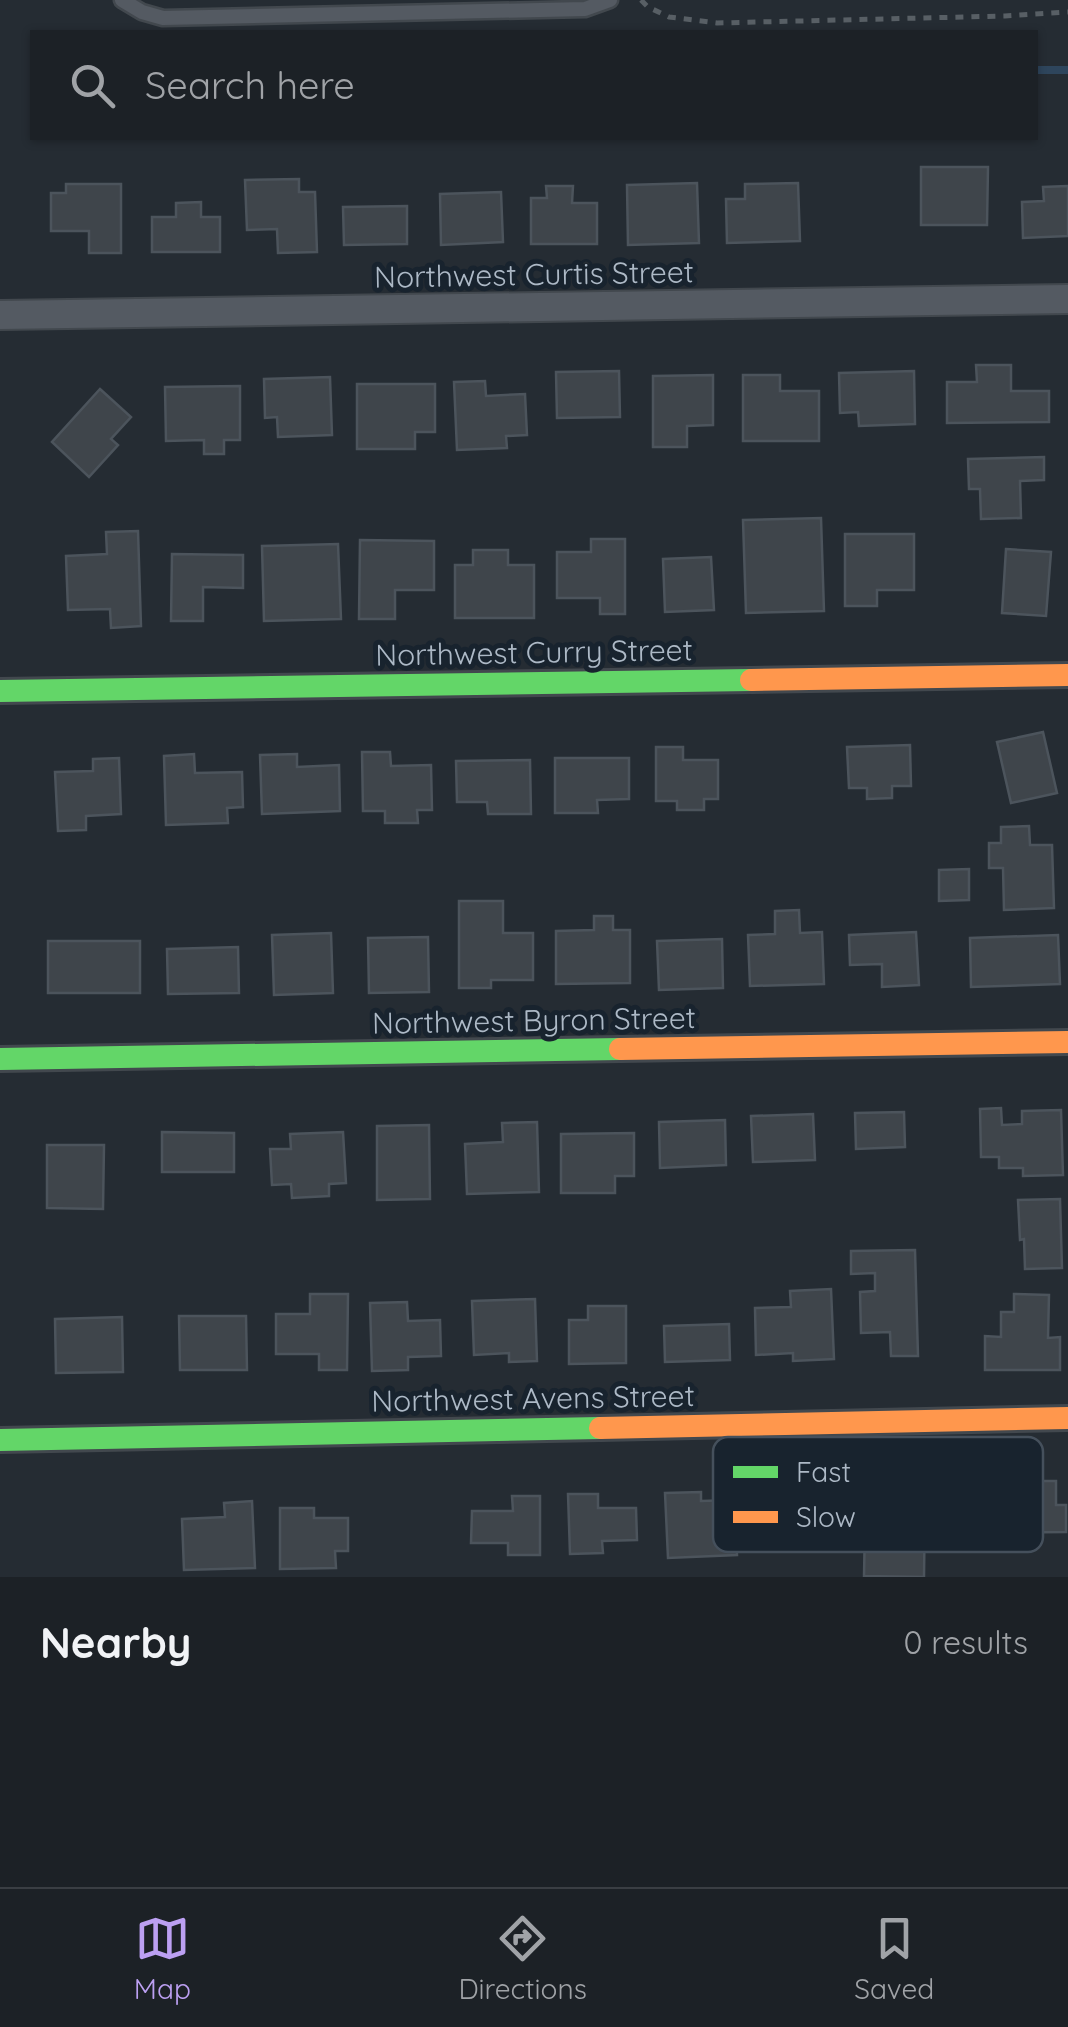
<!DOCTYPE html>
<style>
:root{--surface:#1c2126;--page:#292e32;--text:#f1f3f6;--muted:#a0a3a7;--line:#3a3e43;--accent:#bca0f2}
body{margin:0;font-family:Quicksand,sans-serif;background:var(--page);color:var(--text)}
.list{margin:0;padding:0;list-style:none}
h2{display:flex;justify-content:space-between;align-items:center;height:130px;margin:0;padding:0 40px;font-size:42px}
h2 small{font-size:32px;font-weight:400;color:var(--muted)}
.icon{flex:none;width:55px;height:55px;fill:none;stroke:currentColor;stroke-width:2;stroke-linecap:round;stroke-linejoin:round}
.map{position:relative;flex:none;width:1068px;height:1577px;overflow:hidden}
.search{position:absolute;background:var(--surface);box-shadow:0 2px 8px #0004;left:30px;right:30px;top:30px;height:110px;display:flex;align-items:center;gap:25px;box-sizing:border-box;padding:0 35px;border-radius:0px;color:var(--muted);font-size:38px}
.sheet{height:310px;background:var(--surface)}
nav{display:flex;justify-content:space-around;align-items:center;box-sizing:border-box;height:140px;border-top:2px solid var(--line);background:var(--surface);font-size:28px;color:var(--muted)}
nav a{display:grid;justify-items:center;gap:5px}
nav .on{color:var(--accent)}
.map>svg:first-child{display:block}
.lines{fill:none;stroke-linecap:round;stroke-linejoin:round}
.stream{stroke:#2e455c;stroke-width:8}
.building{fill:#3f454b;stroke:#4c545c;stroke-width:2.5}
.lane-casing{stroke:#42484e;stroke-width:19}
.street-casing{stroke:#42484e;stroke-width:32}
.fast-casing{stroke:#42484e;stroke-width:28}
.slow-casing{stroke:#42484e;stroke-width:28}
.path{stroke:#585f65;stroke-width:5;stroke-dasharray:8 8;stroke-linecap:butt}
.lane{stroke:#545a62;stroke-width:14}
.street{stroke:#545a62;stroke-width:28}
.fast{stroke:#63d668;stroke-width:22}
.slow{stroke:#ff974d;stroke-width:22}
.labels{text-anchor:middle;stroke-width:10;stroke-linejoin:round;paint-order:stroke}
.street-label{font-size:30px;fill:#adb9c6;stroke:#18232e}
.key{fill:#18232e;stroke:#45505c;stroke-width:2.5}
.key-label{font-size:28px;fill:#adb9c6}
</style>
<div class="map">
<svg width="1068" height="1577" viewBox="0 0 1068 1577">
<rect width="100%" height="100%" fill="#252c33"/>
<g class="lines">
<path class="stream" d="M1036 70H1068"/>
</g>
<g class="building">
<path d="M921 167H988L987 225H921Z"/>
<path d="M299 179V192H315L317 252 278 253 277 229 247 230 245 180Z"/>
<path d="M697 183 699 243 628 245 627 185Z"/>
<path d="M798 183 800 241 727 243 726 199H745V184Z"/>
<path d="M66 184H121V253H89V231H51V193H66Z"/>
<path d="M546 186H573L572 203H597V244H531V198H547Z"/>
<path d="M1068 186V236L1023 238 1022 202 1044 201 1043 187Z"/>
<path d="M501 192 503 242 441 245 440 194Z"/>
<path d="M201 202V217H220V252H152V217H176V203Z"/>
<path d="M407 206V244L344 245 343 207Z"/>
<path d="M976 365H1011V391H1049V422L947 423V382H977Z"/>
<path d="M619 371 620 417 557 418 556 372Z"/>
<path d="M914 371 915 424 859 426 858 412 840 413 839 373Z"/>
<path d="M713 375V425L687 426V447H653V376Z"/>
<path d="M743 375H780V391H819V441H743Z"/>
<path d="M330 377 332 435 278 437 277 417 265 418 264 379Z"/>
<path d="M485 381 486 396 525 394 527 435 506 436 507 448 457 450 454 382Z"/>
<path d="M357 384H435V432H415V449H357Z"/>
<path d="M240 386V440H224V454H204V440L166 441 165 387Z"/>
<path d="M100 389 131 417 111 439 118 445 89 477 52 442Z"/>
<path d="M1044 457V480L1020 481 1021 518 981 519 980 489H969L968 459Z"/>
<path d="M821 518 824 611 746 613 743 520Z"/>
<path d="M138 531 141 626 111 628 110 609 68 610 66 556 107 554 106 532Z"/>
<path d="M845 534H914V590H877V606H845Z"/>
<path d="M591 539H625V614H600V598H557V552H591Z"/>
<path d="M360 540 434 541V590H395V619H359Z"/>
<path d="M338 544 341 619 264 621 262 546Z"/>
<path d="M1006 549 1051 552 1046 616 1002 613Z"/>
<path d="M473 550H508V565H534V618H455V565H473Z"/>
<path d="M172 554 243 555V588L203 587V621H171Z"/>
<path d="M711 557 714 610 665 612 663 559Z"/>
<path d="M1043 732 1057 793 1011 803 997 742Z"/>
<path d="M910 745 911 786H892V798L867 799V788H849L847 747Z"/>
<path d="M656 747H683V760H718V799H704V810H677V801H656Z"/>
<path d="M362 752H390L391 766 431 765 432 810H417L418 823H385V811H363Z"/>
<path d="M194 754 195 773 242 772 243 807 227 808 228 823 166 825 164 756Z"/>
<path d="M297 754V767L339 765 340 811 262 814 260 755Z"/>
<path d="M119 758 121 814 86 816V830L58 831 55 772 93 771V759Z"/>
<path d="M555 758H629V799L597 800 598 813H555Z"/>
<path d="M530 760 531 814H488L487 802H457L456 761Z"/>
<path d="M1029 826 1030 845H1052L1054 908 1004 910 1003 868H989V843H1001V827Z"/>
<path d="M969 869V900L939 901V870Z"/>
<path d="M459 901H503V933H533V980H491V988H459Z"/>
<path d="M799 910 800 933 822 932 824 984 750 986 748 935 775 934V911Z"/>
<path d="M594 916H613V930H630V983L556 984V931L594 930Z"/>
<path d="M916 932 919 985 882 987V964L850 965 849 935Z"/>
<path d="M331 933 333 993 274 995 272 935Z"/>
<path d="M1058 935 1060 984 971 987 970 938Z"/>
<path d="M428 937 429 992 369 993 368 938Z"/>
<path d="M722 939 723 988 659 990 657 941Z"/>
<rect x="48" y="941" width="92" height="52"/>
<path d="M238 947 239 993 168 994 167 949Z"/>
<path d="M1001 1108 1002 1125 1022 1124V1111L1061 1110 1063 1175 1023 1176V1168H999V1157H981L980 1109Z"/>
<path d="M904 1112 905 1147 856 1149 855 1113Z"/>
<path d="M813 1114 815 1160 753 1162 751 1116Z"/>
<path d="M725 1120 726 1165 660 1168 659 1122Z"/>
<path d="M537 1122 539 1192 467 1194 465 1144 503 1142 502 1123Z"/>
<path d="M429 1125 430 1199 377 1200V1126Z"/>
<path d="M162 1132 234 1133V1172H162Z"/>
<path d="M343 1132 346 1183 329 1184V1196L292 1198 291 1184 272 1185 270 1149H291L290 1134Z"/>
<path d="M634 1133V1176H615V1193H561V1134Z"/>
<path d="M47 1145H104L103 1209 47 1208Z"/>
<path d="M1060 1199 1062 1268 1025 1269 1024 1239 1020 1240 1018 1200Z"/>
<path d="M915 1250 918 1356H891L890 1332 861 1333 860 1292 875 1291V1273L851 1274V1251Z"/>
<path d="M831 1289 834 1359 793 1361V1353L756 1355 755 1308 791 1307 790 1291Z"/>
<path d="M310 1294H348L347 1370H319V1354H276V1314H310Z"/>
<path d="M1014 1294 1049 1295 1048 1338 1060 1337V1370H985V1336L1001 1337V1312H1014Z"/>
<path d="M535 1299 537 1361 509 1362V1353L474 1355 472 1301Z"/>
<path d="M407 1302 408 1321 440 1320 441 1356 408 1357V1370L372 1371 370 1303Z"/>
<path d="M588 1306H626V1363L569 1364V1320H588Z"/>
<path d="M179 1316H246L247 1370H180Z"/>
<path d="M122 1317 123 1372 56 1373 55 1319Z"/>
<path d="M729 1324 730 1360 665 1362 664 1326Z"/>
<path d="M998 1481H1056V1505H1066V1532L984 1533 983 1498H998Z"/>
<path d="M701 1492V1501L734 1500 737 1555 668 1558 665 1493Z"/>
<path d="M568 1494H598V1508H636L637 1540 602 1541 603 1553 570 1554Z"/>
<path d="M512 1496H540V1555H508V1543H471L472 1511H513Z"/>
<path d="M894 1498 925 1499 924 1577 864 1576 865 1524 894 1525Z"/>
<path d="M252 1501 255 1568 184 1570 182 1519 225 1517 224 1503Z"/>
<path d="M280 1508H314V1518H348V1551H335L336 1568 280 1569Z"/>
</g>
<g class="lines">
<g class="lane-casing">
<path id="lane" d="M122 0 142 12 163 18 585 9 610 0"/>
</g>
<g class="street-casing">
<path id="street" d="M0 315 1068 299"/>
</g>
<g class="fast-casing">
<g id="fast">
<path d="M0 691 751 680"/>
<path d="M0 1059 620 1049"/>
<path d="M0 1440 600 1428"/>
</g>
</g>
<g class="slow-casing">
<g id="slow">
<path d="M751 680 1068 675"/>
<path d="M620 1049 1068 1042"/>
<path d="M600 1428 1068 1418"/>
</g>
</g>
<path class="path" d="M641 0 648 7 669 17 717 23 1005 16 1068 12"/>
<use href="#lane" class="lane"/>
<use href="#street" class="street"/>
<use href="#fast" class="fast"/>
<use href="#slow" class="slow"/>
</g>
<g class="labels">
<g class="street-label">
<text transform="translate(534 275) rotate(-1)" y="10">Northwest Curtis Street</text>
<text transform="translate(534 653) rotate(-1)" y="10">Northwest Curry Street</text>
<text transform="translate(534 1021) rotate(-1)" y="10">Northwest Byron Street</text>
<text transform="translate(533 1399) rotate(-1)" y="10">Northwest Avens Street</text>
</g>
</g>
<rect x="713" y="1437" width="330" height="115" rx="15" class="key"/>
<rect x="733" y="1466" width="45" height="12" fill="#63d668"/>
<rect x="733" y="1511" width="45" height="12" fill="#ff974d"/>
<g class="key-label">
<text x="796" y="1482">Fast</text>
<text x="796" y="1527">Slow</text>
</g>
</svg>
<div class="search"><svg class="icon" aria-label="search" viewBox="0 0 24 24"><circle cx="10" cy="10" r="6"/><path d="M15 15l6 6"/></svg>Search here</div>
</div>
<section class="sheet">
<h2>Nearby<small>0 results</small></h2>
<ul class="list">
</ul>
</section>
<nav>
<a class="on"><svg class="icon" aria-label="map" viewBox="0 0 24 24"><path d="M3 6l6-2 6 2 6-2v14l-6 2-6-2-6 2zM9 4v14M15 6v14"/></svg>Map</a>
<a><svg class="icon" aria-label="directions" viewBox="0 0 24 24"><path d="M12 3l9 9-9 9-9-9zM9 14v-3h6M13 9l2 2-2 2"/></svg>Directions</a>
<a><svg class="icon" aria-label="saved" viewBox="0 0 24 24"><path d="M7 4h10v16l-5-4-5 4z"/></svg>Saved</a>
</nav>
